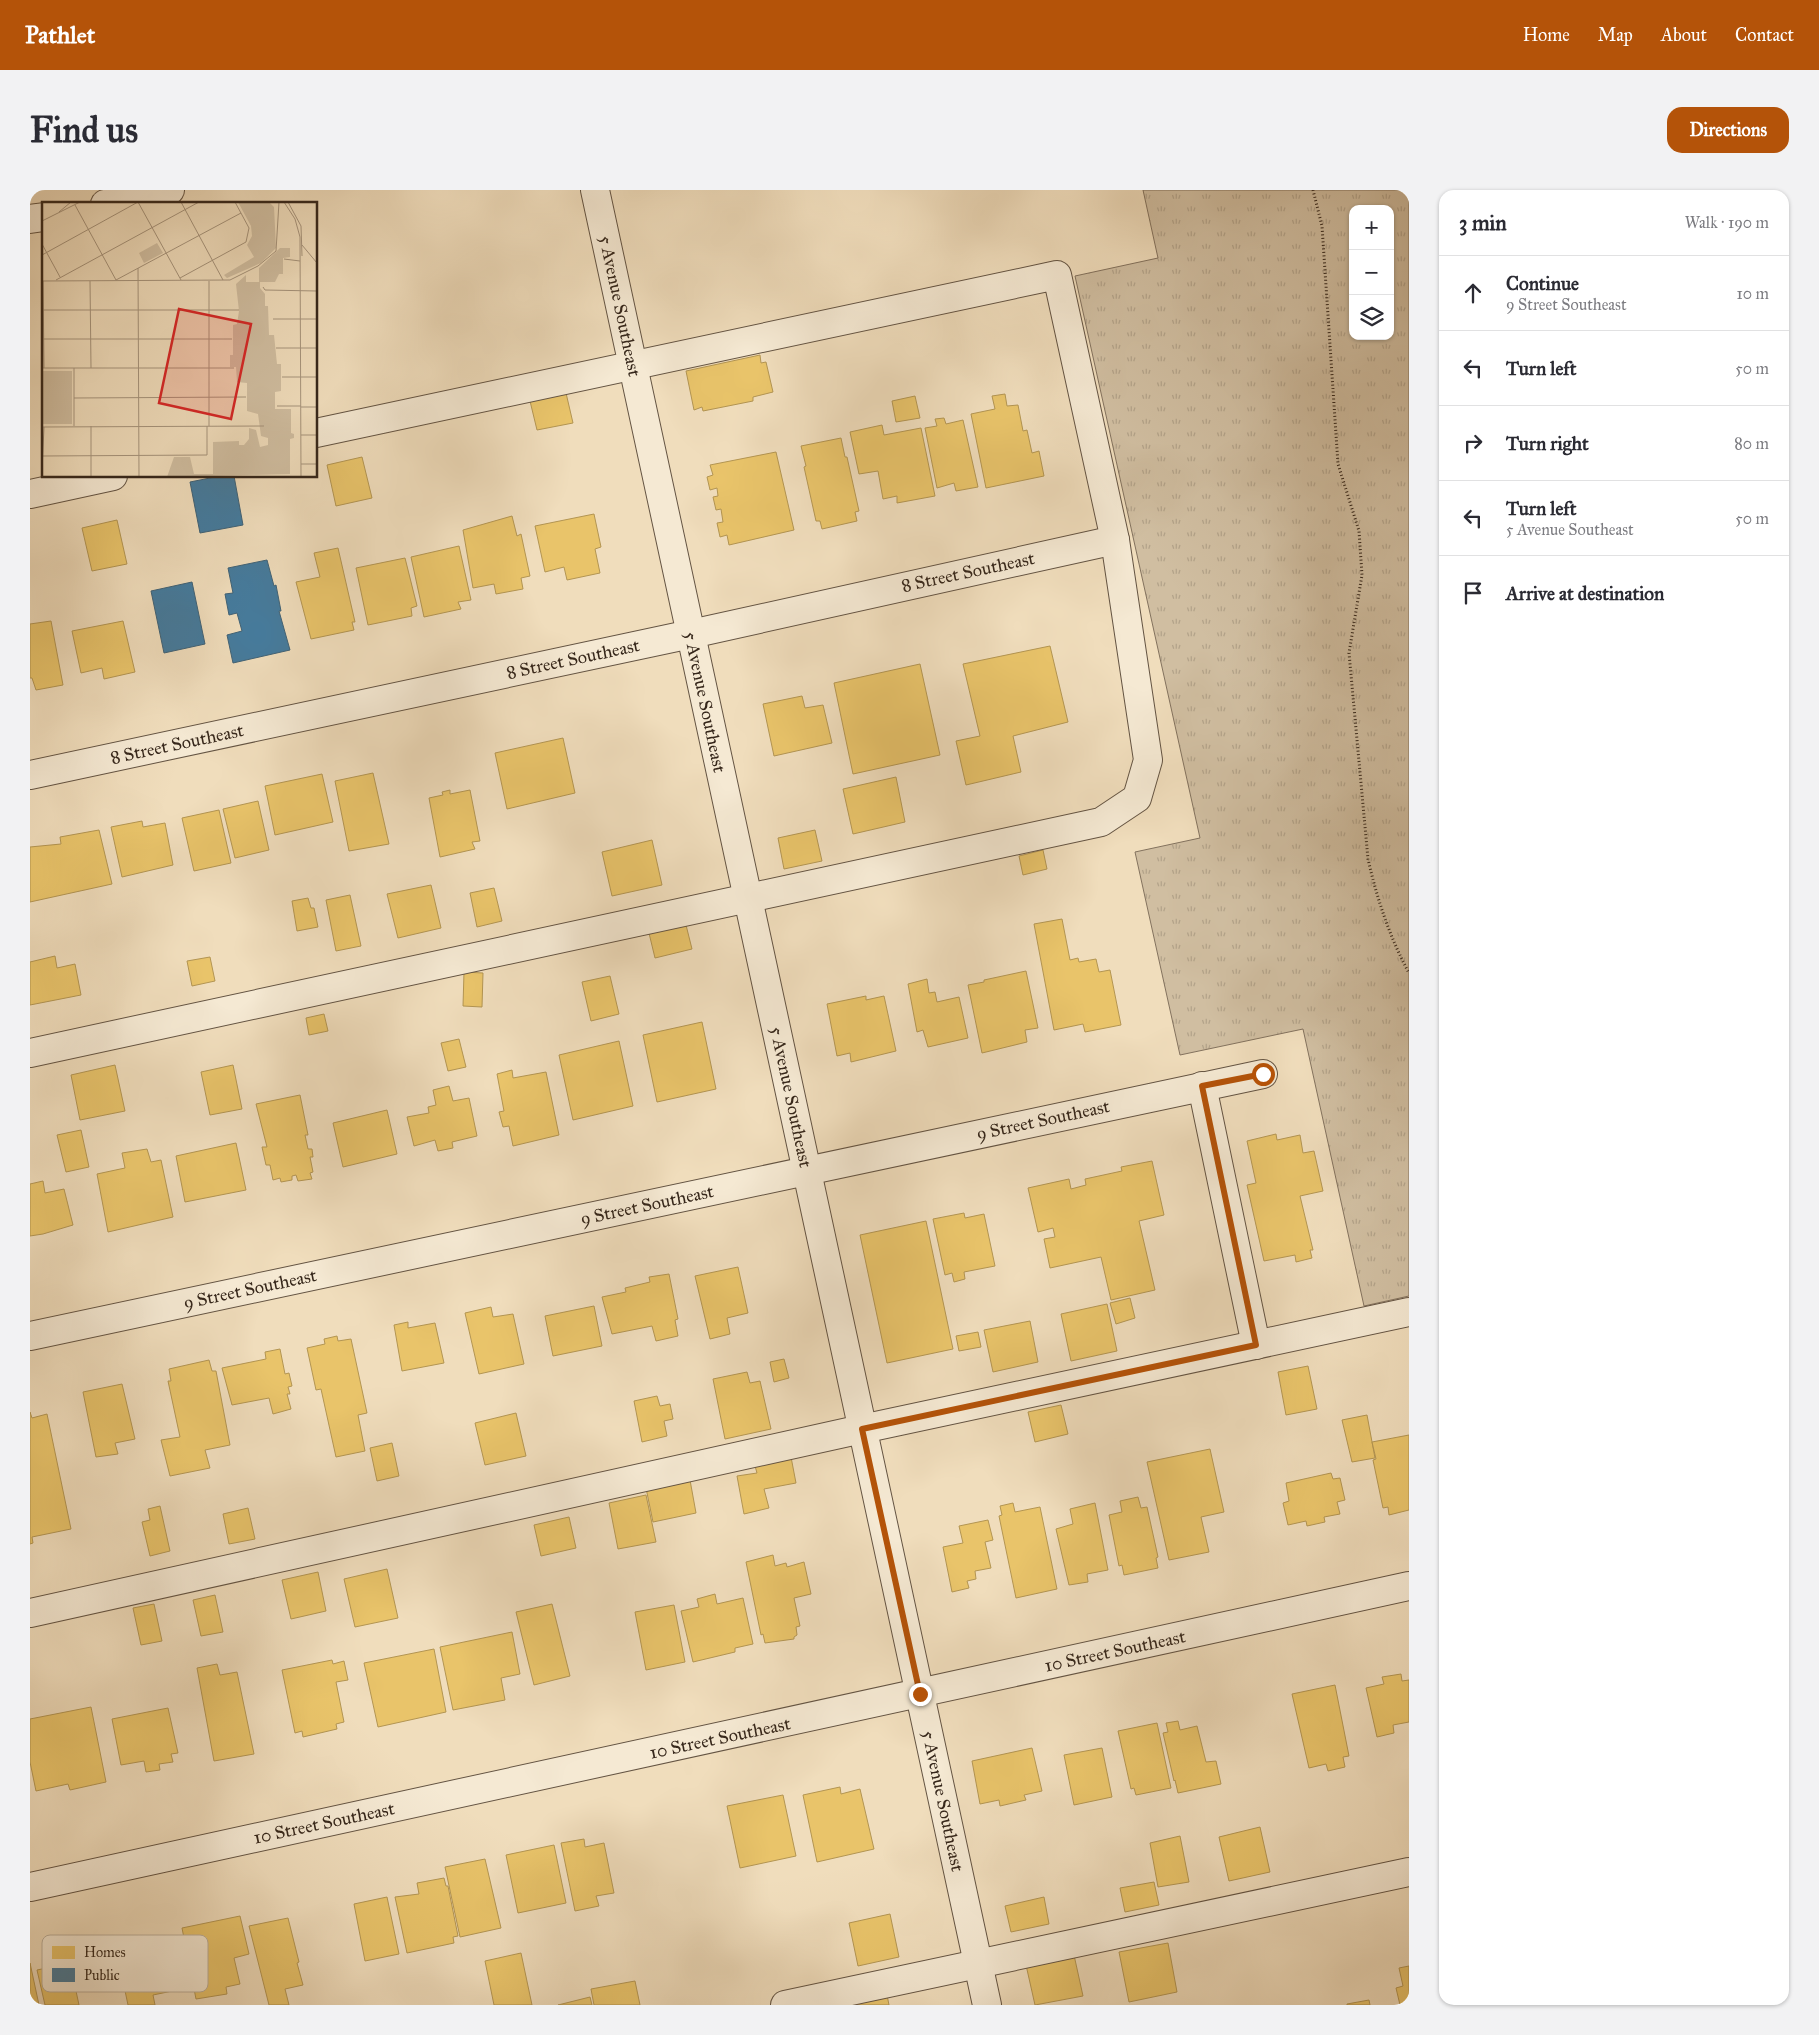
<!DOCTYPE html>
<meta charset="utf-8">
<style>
:root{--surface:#fff;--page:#f2f2f3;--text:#2b2b33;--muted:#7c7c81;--line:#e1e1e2;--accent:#b45309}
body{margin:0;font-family:"IM FELL Great Primer",serif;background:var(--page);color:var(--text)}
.controls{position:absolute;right:15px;top:15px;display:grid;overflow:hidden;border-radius:10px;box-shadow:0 1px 4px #0004}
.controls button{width:45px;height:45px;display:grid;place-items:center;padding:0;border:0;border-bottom:1px solid var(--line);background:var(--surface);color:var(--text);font:25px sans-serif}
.stop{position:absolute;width:15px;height:15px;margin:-11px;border:4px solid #b45309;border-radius:50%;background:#fff}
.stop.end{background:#b45309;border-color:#fff;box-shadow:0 1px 5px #0008}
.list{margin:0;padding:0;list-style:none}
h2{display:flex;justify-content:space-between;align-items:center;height:65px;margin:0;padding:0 20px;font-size:21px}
h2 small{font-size:16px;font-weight:400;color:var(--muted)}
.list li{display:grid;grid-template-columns:32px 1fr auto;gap:15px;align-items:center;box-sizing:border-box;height:75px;padding:0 20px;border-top:1px solid var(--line)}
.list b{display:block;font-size:19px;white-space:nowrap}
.list p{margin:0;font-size:16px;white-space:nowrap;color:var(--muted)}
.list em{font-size:16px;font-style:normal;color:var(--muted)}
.icon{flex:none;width:28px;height:28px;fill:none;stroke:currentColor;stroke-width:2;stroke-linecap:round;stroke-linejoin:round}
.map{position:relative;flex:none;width:1379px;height:1815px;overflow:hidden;border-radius:15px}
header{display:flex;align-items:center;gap:30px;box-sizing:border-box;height:70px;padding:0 25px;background:var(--accent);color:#fff}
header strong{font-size:24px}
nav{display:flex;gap:28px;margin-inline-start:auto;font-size:18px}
.intro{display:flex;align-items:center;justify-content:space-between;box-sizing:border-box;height:120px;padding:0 30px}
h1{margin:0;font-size:35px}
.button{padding:12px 22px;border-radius:15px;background:var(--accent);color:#fff;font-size:18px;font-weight:700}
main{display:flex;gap:30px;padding:0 30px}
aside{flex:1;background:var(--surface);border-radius:15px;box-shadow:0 1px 4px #0004}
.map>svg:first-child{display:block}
.grass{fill:url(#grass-tufts);stroke:#83725e;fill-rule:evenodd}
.homes{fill:#e9c46a;stroke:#b39552}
.public{fill:#457b9d;stroke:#406276}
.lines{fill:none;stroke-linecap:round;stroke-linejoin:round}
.minor-casing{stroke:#645443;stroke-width:30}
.path{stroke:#36271b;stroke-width:3;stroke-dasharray:1 2.5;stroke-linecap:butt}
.minor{stroke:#f5e9d3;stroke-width:28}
.route{stroke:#b45309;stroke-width:6}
.labels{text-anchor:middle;stroke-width:5;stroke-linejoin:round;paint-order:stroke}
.street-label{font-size:18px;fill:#36271b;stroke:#f5e9d3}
.inset-road{fill:none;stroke:#a6947c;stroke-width:1}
.view{fill:#d62828;fill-opacity:0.15;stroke:#d62828;stroke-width:2.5}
.inset-edge{fill:none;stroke:#36271b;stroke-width:2.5}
.key{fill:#f5e9d3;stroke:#bcaf9c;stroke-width:1}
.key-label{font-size:14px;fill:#36271b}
</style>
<header>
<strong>Pathlet</strong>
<nav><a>Home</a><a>Map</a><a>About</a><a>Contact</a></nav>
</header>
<div class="intro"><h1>Find us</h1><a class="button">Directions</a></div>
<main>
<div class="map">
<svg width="1379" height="1815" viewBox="0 0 1379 1815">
<defs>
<pattern id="grass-tufts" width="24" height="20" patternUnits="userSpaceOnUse" patternTransform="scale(1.25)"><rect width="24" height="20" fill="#d0bea1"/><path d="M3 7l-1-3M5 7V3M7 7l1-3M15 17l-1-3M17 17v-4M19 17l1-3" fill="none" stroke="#b3a38a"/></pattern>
</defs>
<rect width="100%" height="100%" fill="#f0ddbc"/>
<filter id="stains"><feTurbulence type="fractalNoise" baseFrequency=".004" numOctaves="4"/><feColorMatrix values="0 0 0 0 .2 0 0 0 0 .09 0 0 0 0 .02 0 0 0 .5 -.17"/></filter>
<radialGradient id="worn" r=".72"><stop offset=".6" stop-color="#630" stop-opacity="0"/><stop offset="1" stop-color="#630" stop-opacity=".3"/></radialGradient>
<path class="grass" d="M1113 0H1379V1106L1334 1116 1273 839 1150 865 1105 662 1170 648 1045 86 1128 68ZM1323 19H1360V146H1323Z"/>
<g class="homes">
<path d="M730 165 731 173 736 172 743 202 723 207V211L673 221 672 217 664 220 656 181Z"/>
<path d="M536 203 543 233 507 240 500 211Z"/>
<path d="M975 204 977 216 988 215 993 241 997 240 1002 263 1009 261 1014 286 956 298 941 224 965 219 962 206Z"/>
<path d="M885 206 890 228 866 232 862 211Z"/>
<path d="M914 228 916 234 933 230 948 297 926 301 924 293 907 298 895 238 907 236 905 229Z"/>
<path d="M852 235 854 245 891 238 905 306 867 313V306L853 309 848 281 829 284 820 242Z"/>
<path d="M811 248 815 267H817L829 321 825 322 827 331 792 339 790 331H786L774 277 776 276 771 256Z"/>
<path d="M746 262 764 340 699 355 697 345 690 347 687 333 693 332 691 319 686 320 683 307 688 306 687 298 680 300 677 287 683 285 680 275Z"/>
<path d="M332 267 342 308 306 316 297 275Z"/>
<path d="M564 324 571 357 565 359 570 383 537 390 534 377 515 382 505 336Z"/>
<path d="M482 326 487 346 491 344 500 386 491 388 493 399 466 404 464 394 443 398 433 340Z"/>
<path d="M87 330 97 374 62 381 52 338Z"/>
<path d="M429 356 441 410 428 412 431 419 394 427 381 367Z"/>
<path d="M308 358 325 432H322L324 440 281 449 266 392 290 387 284 363Z"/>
<path d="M375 368 387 416 381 418 382 426 338 435 326 378Z"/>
<path d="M21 431 33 495 6 500 2 488H0V434Z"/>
<path d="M93 431 105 482 74 489 72 478 51 483 42 441Z"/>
<path d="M1020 456 1038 532 983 546 991 582 936 595 926 551 950 546 933 474Z"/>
<path d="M890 474 910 565 823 584 804 493Z"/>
<path d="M772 506 775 518 793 515 802 553 744 566 733 514Z"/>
<path d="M533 548 545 603 477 619 465 563Z"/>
<path d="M343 583 359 654 319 661 305 591Z"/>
<path d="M292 584 303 632 245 645 235 596Z"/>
<path d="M866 587 875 632 823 644 813 599Z"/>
<path d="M420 600V604L440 600 450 651 442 652 445 659 410 667 399 608 413 605 412 602Z"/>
<path d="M228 611 239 660 205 668 193 619Z"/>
<path d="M189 620 201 673 164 681 152 628Z"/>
<path d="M112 631 113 637 135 633 143 675 92 687 81 637Z"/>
<path d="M69 640 82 694 0 712V657L31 654 30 647Z"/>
<path d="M785 640 792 671 754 679 748 648Z"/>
<path d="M622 650 632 695 582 706 572 662Z"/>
<path d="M1013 660 1017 679 993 685 989 666Z"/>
<path d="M401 695 411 738 368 748 357 704Z"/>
<path d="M464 698 472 731 447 737 440 703Z"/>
<path d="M320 705 331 756 306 761 296 710Z"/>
<path d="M278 708 281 718H284L288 737 267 741 262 711Z"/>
<path d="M1032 729 1040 770 1048 768 1049 772 1066 769 1069 782 1080 780 1091 835 1055 842 1053 834 1024 840 1004 734Z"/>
<path d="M655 731 662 759 625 768 618 739Z"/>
<path d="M25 766 27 778 45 774 51 805 0 815V772Z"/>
<path d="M180 767 185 791 162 796 157 771Z"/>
<path d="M996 781 1008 838 995 840 997 852 952 863 938 795 954 792V790Z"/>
<path d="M434 782 453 783 452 817 433 816Z"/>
<path d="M580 786 589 824 561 831 552 792Z"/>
<path d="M897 789 899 803 905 802 907 812 929 807 938 848 898 857 893 840 887 842 878 794Z"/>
<path d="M836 806V810L854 806 866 861 821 872 820 863 807 866 797 814Z"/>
<path d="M294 824 298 841 279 845 276 828Z"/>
<path d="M672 832 686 899 627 912 613 845Z"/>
<path d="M429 849 436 877 418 881 411 853Z"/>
<path d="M589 851 603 916 543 930 529 865Z"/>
<path d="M85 875 95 921 50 930 41 885Z"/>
<path d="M203 875 212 919 180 925 171 882Z"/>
<path d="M482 880 483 888 516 882 529 945 483 956 479 936 473 937 469 922 474 921 467 884Z"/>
<path d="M419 896 423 911 439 908 447 946 422 952 423 958 408 961 405 950 384 956 377 927 399 923 398 917 406 915 403 900Z"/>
<path d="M270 905 278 945H275L278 959H282L283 967H280L283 982 280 983 282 989 268 991 266 985 262 986V990L251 992 250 988 243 990 240 975H236L232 957H237L226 914Z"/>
<path d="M357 920 367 964 313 977 303 933Z"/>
<path d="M51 940 59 977 36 982 27 945Z"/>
<path d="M1246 944 1247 950 1270 945 1273 963 1284 961 1293 1001 1270 1006 1283 1060H1280L1282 1068 1266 1072 1265 1065 1234 1071 1217 995 1226 993 1217 951Z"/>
<path d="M206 953 216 1000 155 1012 146 966Z"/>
<path d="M117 959 121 972 131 970 143 1027 78 1042 67 984 95 978 92 963Z"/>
<path d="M1122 971 1134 1025 1109 1031 1125 1100 1081 1110 1071 1067 1020 1078 1014 1049 1025 1047 1023 1038 1008 1042 998 998 1039 989 1041 999 1056 995 1055 989 1092 981 1091 977Z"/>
<path d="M13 991 15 1003 34 999 43 1035 13 1044 0 1046V994Z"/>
<path d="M934 1023 935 1028 954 1024 965 1076 934 1082 935 1089 924 1092 922 1083 915 1085 903 1029Z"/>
<path d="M896 1031 923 1159 857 1173 830 1045Z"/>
<path d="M708 1077 718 1123 697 1128 700 1144 680 1149 665 1086Z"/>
<path d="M639 1084 648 1129 645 1130 648 1146 626 1151 622 1136 582 1144 572 1107 596 1102 595 1098 620 1092 619 1087Z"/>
<path d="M1100 1108 1105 1128 1086 1134 1080 1113Z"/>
<path d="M1077 1114 1087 1161 1041 1171 1031 1124Z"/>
<path d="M564 1116 572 1156 523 1166 515 1126Z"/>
<path d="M461 1117 463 1127 483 1124 494 1174 449 1184 435 1123Z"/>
<path d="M1000 1131 1008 1172 963 1182 954 1140Z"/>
<path d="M378 1132V1138L405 1133 414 1173 372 1181 364 1135Z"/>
<path d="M948 1142 951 1157 929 1161 926 1146Z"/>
<path d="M307 1146 308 1151 321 1149 337 1223 328 1225 335 1261 306 1267 291 1199 286 1200 277 1158 295 1154 294 1149Z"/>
<path d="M250 1159 255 1184 259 1183 262 1196 258 1197 260 1204H257L261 1219 243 1224 239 1208 202 1215 192 1178 236 1169 235 1162Z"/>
<path d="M754 1169 759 1188 744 1192 740 1172Z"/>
<path d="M179 1170 182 1181H186L200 1255 175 1260 180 1278 140 1286 131 1250 150 1247 138 1191H141L139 1179Z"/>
<path d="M1278 1176 1287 1219 1256 1225 1248 1182Z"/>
<path d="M717 1182 720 1193 730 1191 741 1239 695 1249 683 1189Z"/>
<path d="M92 1194 105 1249 85 1253 88 1264 66 1267 53 1202Z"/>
<path d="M627 1206 630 1216 640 1214 643 1229 634 1231 637 1246 612 1252 604 1211Z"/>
<path d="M1031 1215 1038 1244 1005 1252 998 1222Z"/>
<path d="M0 1222 2 1228 17 1224 41 1339 2 1347 3 1353 0 1354Z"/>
<path d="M486 1223 496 1266 455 1275 445 1233Z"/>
<path d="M1337 1225 1345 1268 1322 1272 1312 1230Z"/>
<path d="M1379 1245V1320L1359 1325 1358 1317 1353 1318 1343 1270 1346 1269 1342 1252Z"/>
<path d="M362 1253 369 1286 347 1291 340 1258Z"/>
<path d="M1180 1259 1194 1322 1171 1327 1179 1362 1139 1370 1117 1272Z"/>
<path d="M761 1267 766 1293 734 1299 739 1318 714 1324 707 1286 727 1283 725 1276Z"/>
<path d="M1301 1283 1303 1289 1310 1288 1315 1310 1307 1312 1310 1324 1294 1327 1295 1332 1277 1336 1276 1331 1258 1335 1253 1313 1259 1311 1256 1293Z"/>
<path d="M660 1290 666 1323 623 1332 616 1298Z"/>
<path d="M616 1305 626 1352 588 1359 579 1313Z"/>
<path d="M1108 1307 1111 1318 1117 1317 1128 1367 1126 1368 1128 1378 1094 1385 1092 1375 1089 1376 1079 1325 1092 1322 1090 1311Z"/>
<path d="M983 1313 985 1322 1010 1317 1027 1399 986 1408 969 1326 972 1325 970 1316Z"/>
<path d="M1065 1313 1078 1380 1057 1384 1058 1392 1039 1395 1026 1339 1043 1334 1040 1319Z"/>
<path d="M130 1316 140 1361 120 1366 112 1332 120 1330 118 1319Z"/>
<path d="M218 1318 225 1349 199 1354 193 1324Z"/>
<path d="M539 1327 546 1358 511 1366 504 1335Z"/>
<path d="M958 1330 963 1350 955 1352 961 1378 945 1381 946 1389 937 1391 939 1398 922 1402 913 1357 933 1353 929 1336Z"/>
<path d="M743 1365 745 1376 756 1373 757 1377 774 1372 781 1404 764 1408 770 1436 766 1437 767 1445 764 1447V1449L735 1453 733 1444 731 1445 716 1372Z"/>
<path d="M357 1379 368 1428 325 1437 314 1389Z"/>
<path d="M288 1382 296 1421 261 1429 252 1390Z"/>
<path d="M685 1404 687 1414 713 1408 723 1454 705 1458V1462L663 1472 651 1421 669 1417 667 1409Z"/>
<path d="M185 1405 193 1442 171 1446 163 1410Z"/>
<path d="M124 1414 132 1451 111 1455 103 1418Z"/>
<path d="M522 1414 540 1486 504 1495 486 1422Z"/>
<path d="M644 1415 655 1472 616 1480 605 1422Z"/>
<path d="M482 1442 490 1484 471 1488 475 1510 423 1520 410 1457Z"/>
<path d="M404 1459 416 1522 348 1537 334 1473Z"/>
<path d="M302 1470 303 1474 314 1471 318 1490 306 1492 314 1532 306 1534 307 1539 273 1547 272 1541 265 1543 252 1480Z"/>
<path d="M187 1474 190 1485 207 1482 224 1564 184 1571 167 1478Z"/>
<path d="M1371 1484 1372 1491 1379 1490V1532L1363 1535 1364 1543 1347 1547 1336 1498 1354 1494 1352 1487Z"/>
<path d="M1305 1495 1319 1566 1313 1567 1315 1577 1298 1581 1296 1574 1279 1578 1262 1504Z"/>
<path d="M61 1517 76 1592 40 1600 38 1594 6 1601 0 1572V1529Z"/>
<path d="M138 1518 148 1563 141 1564 143 1572 129 1574 130 1580 116 1582 114 1571 91 1575 82 1529Z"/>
<path d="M1148 1531 1150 1540 1167 1536 1176 1572 1186 1571 1191 1594 1148 1603 1145 1590 1144 1591 1133 1543 1138 1542 1136 1533Z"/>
<path d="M1127 1533 1141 1598 1106 1605 1104 1598 1101 1599 1088 1541Z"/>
<path d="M1002 1558 1012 1601 994 1605 996 1610 970 1616 969 1610 950 1614 942 1571Z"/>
<path d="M1072 1558 1082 1607 1044 1615 1034 1565Z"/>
<path d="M810 1597 811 1604 830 1599 844 1659 787 1672 773 1605Z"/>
<path d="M753 1605 766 1666 710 1678 697 1616Z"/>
<path d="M1230 1637 1240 1682 1199 1691 1189 1647Z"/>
<path d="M1150 1646 1159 1692 1128 1697 1120 1653Z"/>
<path d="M554 1649 555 1657 574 1653 584 1703 566 1706 569 1716 545 1721 531 1653Z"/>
<path d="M524 1655 536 1713 488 1723 476 1665Z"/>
<path d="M455 1669 471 1738 430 1747 415 1677Z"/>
<path d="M414 1688 416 1696H418L428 1746 423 1747 424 1753 377 1763 365 1707 389 1704 387 1693Z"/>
<path d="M1124 1692 1129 1715 1095 1722 1090 1698Z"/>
<path d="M357 1707 369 1764 335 1771 324 1714Z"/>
<path d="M1014 1707 1019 1734 981 1742 975 1716Z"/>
<path d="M860 1724 869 1767 828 1776 819 1733Z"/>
<path d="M210 1726 219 1764 204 1768 210 1794 196 1797 197 1804 166 1809 152 1738Z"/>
<path d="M258 1728 269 1772 267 1773 273 1795 255 1799 259 1815H239L219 1736Z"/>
<path d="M136 1748 147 1800 123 1805 125 1815H98L86 1758Z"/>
<path d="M1138 1753 1147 1802 1099 1812 1089 1762Z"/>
<path d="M491 1763 502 1815H464L455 1771Z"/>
<path d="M1044 1765 1053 1806 1005 1815 996 1775Z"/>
<path d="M0 1773 9 1815H0Z"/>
<path d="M40 1773 49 1815H15L7 1780Z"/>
<path d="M1379 1776V1815H1370L1366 1798 1373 1796 1369 1778Z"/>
<path d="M605 1791 610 1815H564L561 1799Z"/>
<path d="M857 1805 859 1815H810Z"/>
<path d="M560 1807 562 1815H528Z"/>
<path d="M1339 1810 1340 1815H1317V1814Z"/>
</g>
<g class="public">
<path d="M190 286H204L213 335 170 343 160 292Z"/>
<path d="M237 370 244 396 246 395 251 421H249L260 460 203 473 197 445 212 441 207 423 199 425 195 404 203 403 198 378Z"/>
<path d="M162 392 175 454 134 463 121 401Z"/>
</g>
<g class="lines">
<g class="minor-casing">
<g id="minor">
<path d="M565 0 957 1815"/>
<path d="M75 14 140 0"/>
<path d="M0 29 14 27"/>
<path d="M0 304 83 286"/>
<path d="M0 585 661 444 1085 350"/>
<path d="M0 863 1071 632 1107 608 1118 570 1085 350 1027 85 286 243"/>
<path d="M1172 896 1226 1155"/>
<path d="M0 1146 1233 884"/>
<path d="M0 1423 832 1239 1379 1122"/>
<path d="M0 1697 1379 1396"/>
<path d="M755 1815 1379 1682"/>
</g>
</g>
<path class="path" d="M1283 0 1292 36 1308 274 1329 341 1332 385 1319 463 1338 669C1347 709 1360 748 1379 783"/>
<use href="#minor" class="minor"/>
</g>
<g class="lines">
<path class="route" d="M890 1504 832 1239 1226 1155 1172 896 1233 884"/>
</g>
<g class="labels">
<g class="street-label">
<text transform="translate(590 116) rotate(78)" y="6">5 Avenue Southeast</text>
<text transform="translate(938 382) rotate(-12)" y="6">8 Street Southeast</text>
<text transform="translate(543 469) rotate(-12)" y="6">8 Street Southeast</text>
<text transform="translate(675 512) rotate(78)" y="6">5 Avenue Southeast</text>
<text transform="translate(147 554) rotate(-12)" y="6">8 Street Southeast</text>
<text transform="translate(761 907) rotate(78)" y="6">5 Avenue Southeast</text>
<text transform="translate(1013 930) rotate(-12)" y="6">9 Street Southeast</text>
<text transform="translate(617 1015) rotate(-12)" y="6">9 Street Southeast</text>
<text transform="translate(220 1099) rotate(-12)" y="6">9 Street Southeast</text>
<text transform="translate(1085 1461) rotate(-12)" y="6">10 Street Southeast</text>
<text transform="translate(690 1548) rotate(-12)" y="6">10 Street Southeast</text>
<text transform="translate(913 1611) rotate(78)" y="6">5 Avenue Southeast</text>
<text transform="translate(294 1633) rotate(-12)" y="6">10 Street Southeast</text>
</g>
</g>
<g transform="translate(12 12)">
<rect width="275" height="275" fill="#f0ddbc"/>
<path d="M196 0H227L232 5 234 46 219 61 185 76 182 73 212 55 205 43 210 34 209 24ZM238 46H248V55L241 56V72H237L233 80H218V86L223 92V104H226L227 133H232L235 162H239V189L233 190V207H249V231L252 232V236L248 237V272L125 275 132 255H148L152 272H171V240L197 239V243H202L207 237V226L214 228 218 245 226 243V236L219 234 216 212 205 209V181L195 180 194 165H188V153H191V123L195 122 197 109 194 82 204 73V80H217V66Z" fill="#d0bea1"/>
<path d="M115 41 121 51 102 61 97 51ZM0 169H30V222H0Z" fill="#d0bea1"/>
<path class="inset-road" d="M96 0 139 78M139 0 181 78M242 0 253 17 258 35 259 275M246 0 259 24 260 54M33 3 74 78M17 10 29 0M0 19 38 0M0 42 18 75M260 43 275 61M0 53 96 0M242 57 258 59M96 66 97 275M138 76 204 40 207 26 193 0M14 78 157 0M74 78 199 11M0 79 188 78 216 64 234 49 237 0M1 79 2 166M48 79 49 166M167 79V224M221 85 223 88 275 89M0 108H197M231 117H275M0 137H190M234 146H275M0 166H192M32 166V224M240 175H275M32 196 204 195M235 204H259M259 205H275M49 224V275M0 225 222 224M259 233H275M0 254 165 253V224M259 262H275M0 268 2 225"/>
<path class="view" d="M137 107 209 122 189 217 117 201Z"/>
<rect width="275" height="275" class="inset-edge"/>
</g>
<rect x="12" y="1745" width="166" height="57" rx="8" class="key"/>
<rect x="22" y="1756" width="23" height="13" fill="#e9c46a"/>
<rect x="22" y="1778" width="23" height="14" fill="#457b9d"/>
<g class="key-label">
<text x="54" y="1767">Homes</text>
<text x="54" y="1790">Public</text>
</g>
<rect width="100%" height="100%" filter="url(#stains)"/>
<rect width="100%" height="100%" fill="url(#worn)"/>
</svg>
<div class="controls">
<button>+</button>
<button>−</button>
<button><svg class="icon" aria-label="layers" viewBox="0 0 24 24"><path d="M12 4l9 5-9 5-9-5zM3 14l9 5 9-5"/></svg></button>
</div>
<div class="stop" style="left:1233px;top:884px"></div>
<div class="stop end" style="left:890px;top:1504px"></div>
</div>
<aside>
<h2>3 min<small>Walk · 190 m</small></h2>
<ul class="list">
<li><svg class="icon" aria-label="ahead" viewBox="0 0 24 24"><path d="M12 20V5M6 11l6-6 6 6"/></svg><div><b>Continue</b><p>9 Street Southeast</p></div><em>10 m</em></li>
<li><svg class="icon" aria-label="left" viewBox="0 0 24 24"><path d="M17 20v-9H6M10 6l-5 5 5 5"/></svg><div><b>Turn left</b></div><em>50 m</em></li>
<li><svg class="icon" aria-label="right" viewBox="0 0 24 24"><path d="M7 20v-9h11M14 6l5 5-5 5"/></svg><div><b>Turn right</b></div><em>80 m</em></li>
<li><svg class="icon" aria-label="left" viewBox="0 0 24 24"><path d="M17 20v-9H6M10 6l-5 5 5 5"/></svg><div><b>Turn left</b><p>5 Avenue Southeast</p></div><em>50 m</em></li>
<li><svg class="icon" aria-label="arrive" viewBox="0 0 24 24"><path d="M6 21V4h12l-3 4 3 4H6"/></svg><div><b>Arrive at destination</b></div></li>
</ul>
</aside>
</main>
